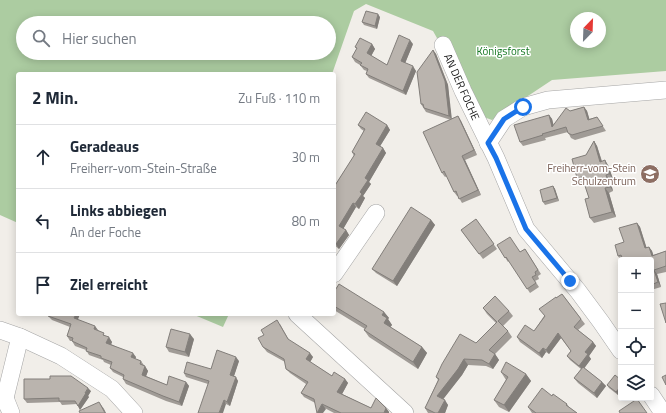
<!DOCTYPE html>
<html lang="de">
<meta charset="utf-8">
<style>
:root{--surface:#fff;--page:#f2f2f3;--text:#1f2937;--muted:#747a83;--line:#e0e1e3}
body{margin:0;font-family:"Titillium Web",sans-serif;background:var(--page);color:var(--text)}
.controls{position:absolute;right:12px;bottom:12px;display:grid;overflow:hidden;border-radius:4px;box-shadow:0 2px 10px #0003}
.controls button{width:36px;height:36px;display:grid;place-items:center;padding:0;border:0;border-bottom:1px solid var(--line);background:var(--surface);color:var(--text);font:20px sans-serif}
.compass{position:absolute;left:570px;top:12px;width:36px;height:36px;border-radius:50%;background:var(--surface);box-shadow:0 2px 10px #0003;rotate:23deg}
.stop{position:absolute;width:12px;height:12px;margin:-9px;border:3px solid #1a73e8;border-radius:50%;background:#fff}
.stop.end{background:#1a73e8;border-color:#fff;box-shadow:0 1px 4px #0008}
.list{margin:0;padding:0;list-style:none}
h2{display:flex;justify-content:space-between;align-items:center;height:52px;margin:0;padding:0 16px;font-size:17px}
h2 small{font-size:13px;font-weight:400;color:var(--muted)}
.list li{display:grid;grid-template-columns:26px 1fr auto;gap:12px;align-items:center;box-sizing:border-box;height:64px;padding:0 16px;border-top:1px solid var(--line)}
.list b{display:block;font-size:15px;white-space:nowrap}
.list p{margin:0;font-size:13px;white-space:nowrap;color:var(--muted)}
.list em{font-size:13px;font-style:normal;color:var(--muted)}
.icon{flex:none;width:22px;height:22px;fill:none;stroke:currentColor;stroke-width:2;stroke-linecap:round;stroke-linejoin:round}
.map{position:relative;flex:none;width:666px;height:413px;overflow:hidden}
.search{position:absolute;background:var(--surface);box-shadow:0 2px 10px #0003;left:16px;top:16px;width:320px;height:44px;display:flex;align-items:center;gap:10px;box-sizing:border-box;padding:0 14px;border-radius:22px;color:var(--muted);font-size:15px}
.panel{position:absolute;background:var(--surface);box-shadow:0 2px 10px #0003;left:16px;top:72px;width:320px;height:244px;border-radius:4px}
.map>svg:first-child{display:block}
.forest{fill:#accca1;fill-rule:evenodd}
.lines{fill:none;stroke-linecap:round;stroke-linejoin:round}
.minor-casing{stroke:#a5a5a5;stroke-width:18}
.minor{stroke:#fff;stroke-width:17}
.wall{fill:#a09b96}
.shaded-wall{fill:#827e7a}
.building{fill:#bab4ae;stroke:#827e7a}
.route{stroke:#1a73e8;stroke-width:5}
.labels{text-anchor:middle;stroke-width:3;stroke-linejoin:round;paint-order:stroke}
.park-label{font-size:11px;fill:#167823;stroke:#fff}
.street-label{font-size:11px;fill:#212121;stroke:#fff}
.education-label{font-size:11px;fill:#785e54;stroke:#fff;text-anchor:end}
</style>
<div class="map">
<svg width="666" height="413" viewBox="0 0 666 413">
<rect width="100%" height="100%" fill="#f1eee9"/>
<g class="forest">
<path d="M0 0H666V71L552 80 492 120 481 116 433 31 366 4 354 11 332 74H18V223L0 215ZM576 18H600V42H576ZM23 23H329V53H23Z"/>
<path d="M192 314H229L223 327Z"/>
</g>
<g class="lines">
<g class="minor-casing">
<g id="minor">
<path d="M443 45 463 91 496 158 526 229 578 291 601 322 621 351"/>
<path d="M488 143 504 119 523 107 548 100 666 90"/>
<path d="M334 274 376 213"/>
<path d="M297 314 405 413"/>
<path d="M0 330 20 337 61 356 112 389 134 413"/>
<path d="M651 395 663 413"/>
<path d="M5 398 11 413"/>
<path d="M0 401 5 398 20 337"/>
</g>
</g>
<use href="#minor" class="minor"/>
</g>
<g class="wall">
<path d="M380 17 377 29 364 25 362 22Z"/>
<path d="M372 44 375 49 371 56 387 65 413 44 405 63 416 71 406 95 369 78 366 74 367 71 364 70 360 65 355 62 352 57 357 49 355 47Z"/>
<path d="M433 50 436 54 448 85 451 119 458 116 461 121 477 155 465 160 481 195 462 203 458 196H457L454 192 447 176 445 177 442 173 451 120 426 112 421 104Z"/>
<path d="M584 107 587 111 589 119 597 117 606 131 575 140 571 138 568 132 545 138 546 140 523 146 520 142 549 115 552 119 554 126 570 111Z"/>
<path d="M358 125H387L390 130 380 146 383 148 386 153 369 182 371 184 363 196 365 198 359 209 356 207 343 229 346 230 349 235 339 249 334 245V187L354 156 352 152 364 131 361 129Z"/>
<path d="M594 141 597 146 602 161 608 165 613 179 610 180 613 191 609 193 616 217 594 223 590 218 589 198 584 182 581 183 577 178 586 155Z"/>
<path d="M553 186 555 189 559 201 545 205 543 202Z"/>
<path d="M476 219 497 249 483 259 461 230Z"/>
<path d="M431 220 435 225 397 286 376 273 372 269Z"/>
<path d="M637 223 640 227 646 247H649L652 251 653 255 666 251V272L657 274 661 287 651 290V260H621L618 256 624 242Z"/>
<path d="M497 245 520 252 525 249 541 274 538 276 539 279 535 281 539 287 530 293 509 261 508 262Z"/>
<path d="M334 292 384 312 389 318 388 319 392 325 390 327 422 347 427 353 418 369 369 337 364 330 365 329 334 310Z"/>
<path d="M562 294 585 324 578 330 593 342 596 346 589 356 591 359 584 368 602 382 606 386 597 398 578 383 574 378 581 369 570 360 567 356 571 351 561 338 549 354 546 352 542 358 520 342 517 337 534 331 556 298Z"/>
<path d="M483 308 509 311 513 316 503 326 508 331 512 337 495 354 499 360 493 369 486 366 468 365 462 375 443 399 448 405 445 413H428L425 408 438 380 436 377 476 343 496 323 487 314Z"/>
<path d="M48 316 78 320 98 330 107 337 112 342 111 344 136 357 135 359 141 361 148 371 146 376 167 385 186 382 189 386 182 406 166 401 126 384 123 379V377L113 372 110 368 111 365 104 362 103 360 89 355 86 350 75 346 72 341H70L67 336 70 327 52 320Z"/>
<path d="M280 324 289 340 313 357 310 362 332 376 345 379 348 383 342 394 371 408H386L389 412V413H334L304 397 301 393 306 384 290 373 286 369 285 362 267 352 263 347Z"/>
<path d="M194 339 189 357 169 352 166 347Z"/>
<path d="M239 361 234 376 238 381 230 406 226 404 208 384 186 377 184 373 211 369Z"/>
<path d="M501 372 526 374 531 381 509 412 499 407 494 400 506 380Z"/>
<path d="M621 380V391L618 395 609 388 607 385Z"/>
<path d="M91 391 88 396 89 397 80 410 77 404 62 405 60 402 27 403 24 399Z"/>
<path d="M552 396 567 404 569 407 577 413H532L528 407Z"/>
</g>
<g class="shaded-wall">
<path d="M378 14 380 17 377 29 375 26Z"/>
<path d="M410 40 413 44 404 66 401 61Z"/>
<path d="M372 44 375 49 370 58 367 53Z"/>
<path d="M433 50 436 54 448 85 452 120 449 116Z"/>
<path d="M413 66 416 71 406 95 403 91Z"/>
<path d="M584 107 587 111 591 124 588 120Z"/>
<path d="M549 115 552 119 555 132 552 127Z"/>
<path d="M458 116 461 121 477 155 474 150Z"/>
<path d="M387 125 390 130 379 148 376 144Z"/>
<path d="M594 141 597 146 603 166 600 162Z"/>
<path d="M383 148 386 153 369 182 371 184 363 196 365 198 359 209 355 204 365 178Z"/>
<path d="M462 156 465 160 481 195 478 190Z"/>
<path d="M605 160 608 165 613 179 609 174Z"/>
<path d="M606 175 610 180 613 191 610 187Z"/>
<path d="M553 186 555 189 559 201 557 198Z"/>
<path d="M605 188 609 193 616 217 612 212Z"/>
<path d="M353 203 356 207 342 231 339 226Z"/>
<path d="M431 220 435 225 397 286 393 281Z"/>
<path d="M637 223 640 227 648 252 645 248Z"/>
<path d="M346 230 349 235 339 249 336 244Z"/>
<path d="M649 247 652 251 655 260 652 256Z"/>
<path d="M654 270 657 274 661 287 658 282Z"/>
<path d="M384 312 389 318 388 319 392 325 388 330 384 323 382 315Z"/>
<path d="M76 314H80L77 322 74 318Z"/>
<path d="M95 326 98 330 94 329Z"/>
<path d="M558 333 561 338 549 354 546 350Z"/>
<path d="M190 334 194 339 189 357 185 352Z"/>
<path d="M109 337 112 342 110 347 106 343Z"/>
<path d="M593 342 596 346 589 356 591 359 583 370 579 366 585 352Z"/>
<path d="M422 347 427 353 418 369 413 362Z"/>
<path d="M543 348 546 352 542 358 539 353Z"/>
<path d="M133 353 136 357 134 362 131 357Z"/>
<path d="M310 353 313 357 309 364 306 359Z"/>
<path d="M495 354 499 360 493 369 489 364Z"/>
<path d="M236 357 239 361 233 379 230 375Z"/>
<path d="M464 359 468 365 462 375 441 402 437 396Z"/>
<path d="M145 366 148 371 145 379 142 375Z"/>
<path d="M526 374 531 381 509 412 504 405Z"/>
<path d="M236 377 238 381 230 406 227 402Z"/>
<path d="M345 379 348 383 341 396 337 392Z"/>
<path d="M186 382 189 386 182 406 179 402Z"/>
<path d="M602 382 606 386 597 398 594 393Z"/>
<path d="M621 386V391L618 395 616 392Z"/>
<path d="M88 388 91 391 88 396 89 397 80 410 78 406Z"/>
<path d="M224 400 226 404 223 413H219Z"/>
<path d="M445 400 448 405 445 413H438Z"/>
<path d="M99 402 104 409 106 413H105Z"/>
<path d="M322 404 326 409 323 413H317Z"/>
<path d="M386 408 389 412V413H384Z"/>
</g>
<g class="building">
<path d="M366 11 378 14 375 26 362 22Z"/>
<path d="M399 35 410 40 401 61 413 66 403 91 366 74 368 69 360 65 362 63 352 57 357 48 355 47 360 38 372 44 367 53 387 65Z"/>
<path d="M433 50 445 81 449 116 424 108 423 104H421L417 72Z"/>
<path d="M584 107 588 120 597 117 603 126 572 135 568 133 566 127 542 134 543 135 520 142 514 125 549 115 552 127 566 108 570 111Z"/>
<path d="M366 112 387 125 376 144 383 148 365 178 368 180 360 192 362 194 355 204 353 203 339 226 346 230 336 244 334 243V187L355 154 352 152 365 129 358 125Z"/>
<path d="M458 116 474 150 462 156 478 190 459 199 456 191 454 192 444 171 442 173 423 132Z"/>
<path d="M594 141 600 162 605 160 609 174 606 175 610 187 605 188 612 212 590 218 585 199 589 198 582 177 577 178 572 159 586 155Z"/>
<path d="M553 186 557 198 543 202 540 190Z"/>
<path d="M411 207 431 220 393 281 372 269Z"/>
<path d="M476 219 494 244 479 254 461 230Z"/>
<path d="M637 223 645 248 649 247 652 256 666 251V266L654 270 658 282 651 285V260H623L621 255 618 256 615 245 624 242 619 228Z"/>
<path d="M510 237 520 252 525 249 538 270 535 272 536 275 532 277 536 283 527 289 506 257 505 258 497 245Z"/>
<path d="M339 284 384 312 382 315 387 318 384 323 422 347 413 362 364 330 367 326 334 306V292Z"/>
<path d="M562 294 581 319 574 327 593 342 585 352 588 354 579 366 567 356 571 351 558 333 546 350 543 348 539 353 517 337 525 325 534 331 545 316 539 309 556 297V298Z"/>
<path d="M495 296 509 311 498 321 508 331 489 350 495 354 489 364 482 360 464 359 458 369 437 396 445 400 438 413H435L425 408 439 379 436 377 442 364 460 334 476 343 497 322 483 308Z"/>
<path d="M666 303V323L660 304Z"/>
<path d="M49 314H76L74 318 95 326 94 329 104 333 103 335 109 337 106 343 133 353 131 357 141 361 140 364 145 366 142 375 167 385 169 376 186 382 179 402 163 396 123 379 124 375 110 368 112 362 101 358V356L86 351 87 348 72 341 73 338 67 336 71 324 48 316Z"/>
<path d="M277 320 288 339 310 353 306 359 332 376 334 372 345 379 337 392 371 408 376 398 386 408 384 413H341L322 404 317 413 314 399 301 393 308 382 286 369 284 359 263 347 258 338 264 335 261 330Z"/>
<path d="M171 329 190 334 185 352 166 347Z"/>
<path d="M217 350 236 357 230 375 236 377 227 402 224 400 219 413H198L209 381 184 373 187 362 211 369Z"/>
<path d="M506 362 526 374 504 405 494 400 508 377 501 372Z"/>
<path d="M583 367 602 382 594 393 574 378Z"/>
<path d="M615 375 621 380V386L616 392 607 385Z"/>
<path d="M666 375V385L662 377Z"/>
<path d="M50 376H71L88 388 85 393H86L78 406 75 401H59V398L24 399V379H50Z"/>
<path d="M542 388 552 396 553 394 567 404 566 405 577 413H536L528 407Z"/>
<path d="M637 399 647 413H620L619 411Z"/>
<path d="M99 402 105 413H80L79 411Z"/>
</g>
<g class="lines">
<path class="route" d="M523 107 504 119 488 143 496 158 526 229 570 281"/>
</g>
<defs>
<g id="school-disc" transform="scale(1)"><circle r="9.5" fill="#8d6e63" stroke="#fff"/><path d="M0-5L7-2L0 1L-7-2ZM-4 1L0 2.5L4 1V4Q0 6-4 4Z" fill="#fff"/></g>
</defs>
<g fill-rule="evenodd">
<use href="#school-disc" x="650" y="174"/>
</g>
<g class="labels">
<g class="park-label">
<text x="503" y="55">Königsforst</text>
</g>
<g class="street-label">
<text transform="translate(462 87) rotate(66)" y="4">AN DER FOCHE</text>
</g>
<g class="education-label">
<text x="636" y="172">Freiherr-vom-Stein<tspan x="636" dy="13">Schulzentrum</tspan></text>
</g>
</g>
</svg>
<div class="controls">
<button>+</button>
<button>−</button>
<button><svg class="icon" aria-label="locate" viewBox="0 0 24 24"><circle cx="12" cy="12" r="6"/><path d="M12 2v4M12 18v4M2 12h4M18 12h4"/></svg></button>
<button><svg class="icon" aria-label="layers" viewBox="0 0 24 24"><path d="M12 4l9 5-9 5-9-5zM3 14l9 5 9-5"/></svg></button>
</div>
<svg class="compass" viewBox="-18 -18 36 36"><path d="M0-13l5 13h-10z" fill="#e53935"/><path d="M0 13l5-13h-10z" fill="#747a83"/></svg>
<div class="stop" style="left:523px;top:107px"></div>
<div class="stop end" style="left:570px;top:281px"></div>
<div class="search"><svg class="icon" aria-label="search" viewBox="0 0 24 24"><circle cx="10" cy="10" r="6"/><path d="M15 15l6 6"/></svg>Hier suchen</div>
<section class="panel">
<h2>2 Min.<small>Zu Fuß · 110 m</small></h2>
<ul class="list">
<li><svg class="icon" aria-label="ahead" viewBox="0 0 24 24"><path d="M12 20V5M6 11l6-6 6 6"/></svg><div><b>Geradeaus</b><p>Freiherr-vom-Stein-Straße</p></div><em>30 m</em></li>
<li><svg class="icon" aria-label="left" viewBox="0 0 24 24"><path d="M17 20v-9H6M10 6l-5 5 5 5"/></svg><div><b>Links abbiegen</b><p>An der Foche</p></div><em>80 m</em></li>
<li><svg class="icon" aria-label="arrive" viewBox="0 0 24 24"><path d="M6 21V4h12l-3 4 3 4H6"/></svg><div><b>Ziel erreicht</b></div></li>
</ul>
</section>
</div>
